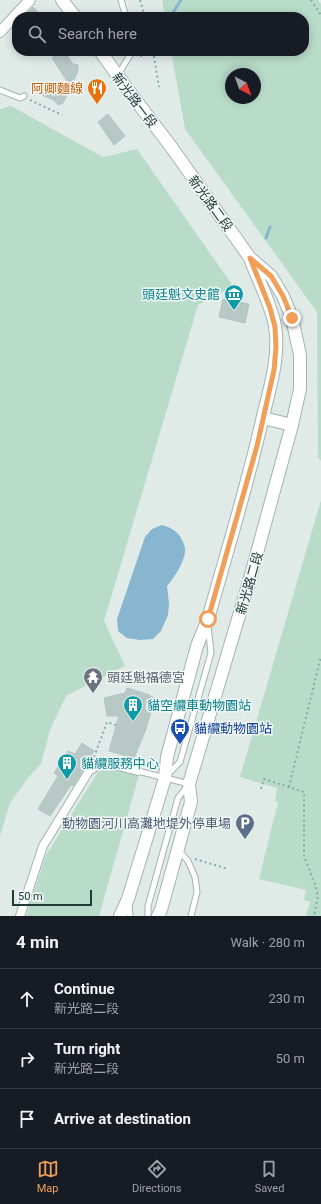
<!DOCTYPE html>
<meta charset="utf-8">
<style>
:root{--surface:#171b24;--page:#20242c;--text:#f1f3f6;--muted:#9ea1a6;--line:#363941;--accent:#f19f58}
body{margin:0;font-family:Roboto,"Noto Sans TC",sans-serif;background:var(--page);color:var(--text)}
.compass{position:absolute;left:225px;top:68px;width:36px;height:36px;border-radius:50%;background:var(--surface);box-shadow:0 2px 10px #0003;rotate:139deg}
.scale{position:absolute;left:12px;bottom:10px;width:80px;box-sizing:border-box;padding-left:4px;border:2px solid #213b39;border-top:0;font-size:11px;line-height:14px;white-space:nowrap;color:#213b39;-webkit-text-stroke:3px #f0f7f5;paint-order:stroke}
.stop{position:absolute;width:12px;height:12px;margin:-9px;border:3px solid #f19f58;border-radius:50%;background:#fff}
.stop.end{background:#f19f58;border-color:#fff;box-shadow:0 1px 4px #0008}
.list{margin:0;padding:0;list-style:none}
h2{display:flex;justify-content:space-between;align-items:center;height:52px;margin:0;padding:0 16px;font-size:17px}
h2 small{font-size:13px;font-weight:400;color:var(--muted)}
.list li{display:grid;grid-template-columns:26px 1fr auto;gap:12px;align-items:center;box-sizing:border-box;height:60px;padding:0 16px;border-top:1px solid var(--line)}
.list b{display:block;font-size:15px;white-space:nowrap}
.list p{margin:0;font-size:13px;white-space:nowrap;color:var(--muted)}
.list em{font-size:13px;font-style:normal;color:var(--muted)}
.icon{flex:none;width:22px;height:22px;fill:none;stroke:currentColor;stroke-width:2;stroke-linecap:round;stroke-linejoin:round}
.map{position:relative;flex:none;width:321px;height:916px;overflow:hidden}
.search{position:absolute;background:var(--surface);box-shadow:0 2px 10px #0003;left:12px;right:12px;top:12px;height:44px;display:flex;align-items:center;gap:10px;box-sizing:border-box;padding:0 14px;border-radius:16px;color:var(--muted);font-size:15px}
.sheet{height:232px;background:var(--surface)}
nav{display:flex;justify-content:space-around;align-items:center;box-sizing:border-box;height:56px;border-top:1px solid var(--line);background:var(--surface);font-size:11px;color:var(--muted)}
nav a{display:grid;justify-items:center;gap:2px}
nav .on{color:var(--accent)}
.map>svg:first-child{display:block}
.green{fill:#b9dcca;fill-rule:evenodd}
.water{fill:#88b5d0}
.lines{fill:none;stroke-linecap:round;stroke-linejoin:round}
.stream{stroke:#88b5d0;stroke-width:3}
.building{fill:#b8c8c5;stroke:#b2c4c1}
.service-casing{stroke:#a3b3b0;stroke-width:7}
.pedestrian-casing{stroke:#a3b3b0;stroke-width:10}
.minor-casing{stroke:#a3b3b0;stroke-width:12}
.tertiary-casing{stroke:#a3b3b0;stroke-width:14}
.path{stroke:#80aeaa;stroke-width:2;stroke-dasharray:2 3;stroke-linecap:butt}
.service{stroke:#fff;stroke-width:5}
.pedestrian{stroke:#fff;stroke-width:8}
.minor{stroke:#fff;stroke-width:10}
.tertiary{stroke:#fff;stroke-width:12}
.route{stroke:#f19f58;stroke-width:5}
.labels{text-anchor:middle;stroke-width:3;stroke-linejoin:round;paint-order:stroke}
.food-label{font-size:13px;fill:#c56008;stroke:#f0f7f5;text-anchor:end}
.street-label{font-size:13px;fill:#213b39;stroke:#f0f7f5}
.culture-label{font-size:13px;fill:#0d838f;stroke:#f0f7f5;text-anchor:start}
.worship-label{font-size:13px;fill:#5b616d;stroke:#f0f7f5;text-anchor:start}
.transit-label{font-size:13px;fill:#164399;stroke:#f0f7f5;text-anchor:start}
.service-label{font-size:13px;fill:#4e5e75;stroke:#f0f7f5;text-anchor:end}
</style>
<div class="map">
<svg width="321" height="916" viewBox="0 0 321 916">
<rect width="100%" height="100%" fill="#e0ebe8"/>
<g class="green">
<path d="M162 0H318L321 4V461L318 457 317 312 185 129 171 51H304V17H165ZM231 74H255V98H231Z"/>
<path d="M11 106 103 157 137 149 233 286 198 305 104 621 125 666 66 696 50 730 41 764 28 778 10 803 0 836V109Z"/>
<path d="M321 500V916H306L310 902 304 900 306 890 259 879 278 802 275 801 277 788 240 777Z"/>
<path d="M110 767 139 775 99 916H26L46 855 98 772Z"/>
</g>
<path class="water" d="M162 525C170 527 179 532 182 540 183 542 185 546 185 549 186 560 174 578 167 586L169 603 168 615 161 631 153 639 140 640 127 638 118 631 117 619 145 537 152 529Z"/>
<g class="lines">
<g class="stream">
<path d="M170 17 181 0"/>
<path d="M266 238 270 227"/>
</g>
</g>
<g class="building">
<path d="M33 7 43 17H24Z"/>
<path d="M63 51H64L73 64 78 65V71L71 87 52 58Z"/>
<path d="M48 82 68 93 63 103 58 105 54 100 42 95Z"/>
<path d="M108 114 125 136 114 145 98 122Z"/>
<path d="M223 299 249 304 245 323 219 317Z"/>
<path d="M127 688 150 695V696L155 698 146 729 134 758 109 751 120 712 118 716H107L104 698 125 693Z"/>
<path d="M82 743 94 751 86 762 89 764 84 768 73 786 71 785 50 816 38 809 58 776 54 773 68 751 75 754Z"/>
</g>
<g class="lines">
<g class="service-casing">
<g id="service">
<path d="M121 0 126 17"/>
<path d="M118 75 130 55 134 51"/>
<path d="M0 90 20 98 24 96"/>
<path d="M138 771 189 784 178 798 148 906V916"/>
<path d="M168 774 180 762 211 653 208 626"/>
<path d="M179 851 188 861 195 877 197 892 191 916"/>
<path d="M129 904 130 916"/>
</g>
</g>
<g class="pedestrian-casing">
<path id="pedestrian" d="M20 916 43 846 89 771 103 762 138 771"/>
</g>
<g class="minor-casing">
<path id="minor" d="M0 32 30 0"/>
</g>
<g class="tertiary-casing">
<g id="tertiary">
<path d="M62 0 75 17"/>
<path d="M100 51 128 90 172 148 250 258 271 276 283 296 292 318 300 355V389L292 425 249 582 189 784 191 802 161 910 158 916"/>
<path d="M263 418 292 425"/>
<path d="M120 916 128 899 165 778 167 757 197 646 208 619C227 551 248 484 263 416 270 387 280 356 275 326 271 304 259 282 251 261"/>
</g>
</g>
<g class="path">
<path d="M140 0 145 17"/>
<path d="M311 0 321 15"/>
<path d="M153 51 159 87"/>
<path d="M140 56 153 54"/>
<path d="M30 100 62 115"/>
<path d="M94 757 107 722 116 725"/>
<path d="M289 787 321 656"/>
<path d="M261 789 264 779 304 792V856L315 884 318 896 314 916"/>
<path d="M195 859 228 869"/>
</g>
<use href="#service" class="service"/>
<use href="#pedestrian" class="pedestrian"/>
<use href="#minor" class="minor"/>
<use href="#tertiary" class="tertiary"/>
</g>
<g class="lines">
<path class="route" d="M208 619 257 446 274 370 276 347 275 327 270 308 250 258 271 276 283 296 292 318"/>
</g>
<defs>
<g id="restaurant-pin" transform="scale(1)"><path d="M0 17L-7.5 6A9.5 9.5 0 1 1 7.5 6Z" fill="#e8710a" stroke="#f0f7f5"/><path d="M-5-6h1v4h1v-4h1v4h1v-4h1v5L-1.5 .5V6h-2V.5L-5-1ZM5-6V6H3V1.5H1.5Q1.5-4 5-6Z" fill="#fff"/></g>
<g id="museum-pin" transform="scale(1)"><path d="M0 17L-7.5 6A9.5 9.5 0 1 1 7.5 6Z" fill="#0f9aa8" stroke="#f0f7f5"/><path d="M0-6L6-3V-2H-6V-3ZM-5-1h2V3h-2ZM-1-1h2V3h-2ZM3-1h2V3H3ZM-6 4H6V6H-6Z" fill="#fff"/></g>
<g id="temple-pin" transform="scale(1)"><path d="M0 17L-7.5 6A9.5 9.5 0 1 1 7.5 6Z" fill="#6b7280" stroke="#f0f7f5"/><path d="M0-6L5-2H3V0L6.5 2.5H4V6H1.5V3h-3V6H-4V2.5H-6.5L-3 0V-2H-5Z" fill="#fff"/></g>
<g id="building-pin" transform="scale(1)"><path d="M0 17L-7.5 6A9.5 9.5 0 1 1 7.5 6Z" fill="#0f9aa8" stroke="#f0f7f5"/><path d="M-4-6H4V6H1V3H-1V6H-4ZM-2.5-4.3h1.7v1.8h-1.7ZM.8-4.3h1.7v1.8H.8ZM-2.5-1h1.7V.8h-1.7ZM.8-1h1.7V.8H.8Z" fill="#fff"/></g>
<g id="bus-pin" transform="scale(1)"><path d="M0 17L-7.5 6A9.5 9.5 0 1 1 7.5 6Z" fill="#1a4fb4" stroke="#f0f7f5"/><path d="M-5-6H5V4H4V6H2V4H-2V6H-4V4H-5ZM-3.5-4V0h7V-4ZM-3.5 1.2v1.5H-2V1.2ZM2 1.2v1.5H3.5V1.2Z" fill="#fff"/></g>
<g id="parking-pin" transform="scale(1)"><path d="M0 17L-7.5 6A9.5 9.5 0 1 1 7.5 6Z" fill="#5c6f8a" stroke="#f0f7f5"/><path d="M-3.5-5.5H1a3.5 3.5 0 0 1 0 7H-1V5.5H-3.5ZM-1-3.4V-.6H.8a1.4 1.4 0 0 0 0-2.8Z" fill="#fff"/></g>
</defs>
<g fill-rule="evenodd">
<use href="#restaurant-pin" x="97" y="88"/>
<use href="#museum-pin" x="234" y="294"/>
<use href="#temple-pin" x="93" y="677"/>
<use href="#building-pin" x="133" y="705"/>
<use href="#bus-pin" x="180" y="728"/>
<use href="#building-pin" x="67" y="763"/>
<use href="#parking-pin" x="245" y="823"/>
</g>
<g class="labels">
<g class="food-label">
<text x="83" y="93">阿卿麵線</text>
</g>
<g class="street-label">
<text transform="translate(135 100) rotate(53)" y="5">新光路一段</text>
<text transform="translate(211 203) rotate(54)" y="5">新光路二段</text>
<text transform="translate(249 583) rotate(-74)" y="5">新光路二段</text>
</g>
<g class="culture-label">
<text x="220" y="299" text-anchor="end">頭廷魁文史館</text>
<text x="147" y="710">貓空纜車動物園站</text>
<text x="81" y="768">貓纜服務中心</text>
</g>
<g class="worship-label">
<text x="107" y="682">頭廷魁福德宮</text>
</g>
<g class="transit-label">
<text x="194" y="733">貓纜動物園站</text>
</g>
<g class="service-label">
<text x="231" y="828">動物園河川高灘地堤外停車場</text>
</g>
</g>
</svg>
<svg class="compass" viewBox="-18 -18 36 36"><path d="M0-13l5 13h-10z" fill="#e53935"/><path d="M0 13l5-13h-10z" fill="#9ea1a6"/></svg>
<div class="scale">50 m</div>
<div class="stop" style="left:208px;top:619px"></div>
<div class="stop end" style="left:292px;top:318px"></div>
<div class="search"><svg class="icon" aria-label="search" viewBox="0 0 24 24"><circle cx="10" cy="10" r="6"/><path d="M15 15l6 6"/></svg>Search here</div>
</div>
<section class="sheet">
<h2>4 min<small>Walk · 280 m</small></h2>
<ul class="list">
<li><svg class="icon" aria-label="ahead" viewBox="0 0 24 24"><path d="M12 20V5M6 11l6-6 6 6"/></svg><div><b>Continue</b><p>新光路二段</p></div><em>230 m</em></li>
<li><svg class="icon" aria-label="right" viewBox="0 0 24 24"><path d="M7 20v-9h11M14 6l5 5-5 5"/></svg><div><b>Turn right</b><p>新光路二段</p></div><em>50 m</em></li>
<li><svg class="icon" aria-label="arrive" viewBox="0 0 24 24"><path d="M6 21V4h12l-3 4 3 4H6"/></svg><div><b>Arrive at destination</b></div></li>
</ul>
</section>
<nav>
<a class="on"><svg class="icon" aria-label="map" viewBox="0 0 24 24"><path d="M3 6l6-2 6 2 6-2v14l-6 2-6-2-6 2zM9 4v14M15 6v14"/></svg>Map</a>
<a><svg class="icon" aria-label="directions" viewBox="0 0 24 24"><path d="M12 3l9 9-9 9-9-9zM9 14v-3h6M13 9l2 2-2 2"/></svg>Directions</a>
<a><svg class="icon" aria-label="saved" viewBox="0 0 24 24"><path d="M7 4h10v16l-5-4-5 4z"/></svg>Saved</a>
</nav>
